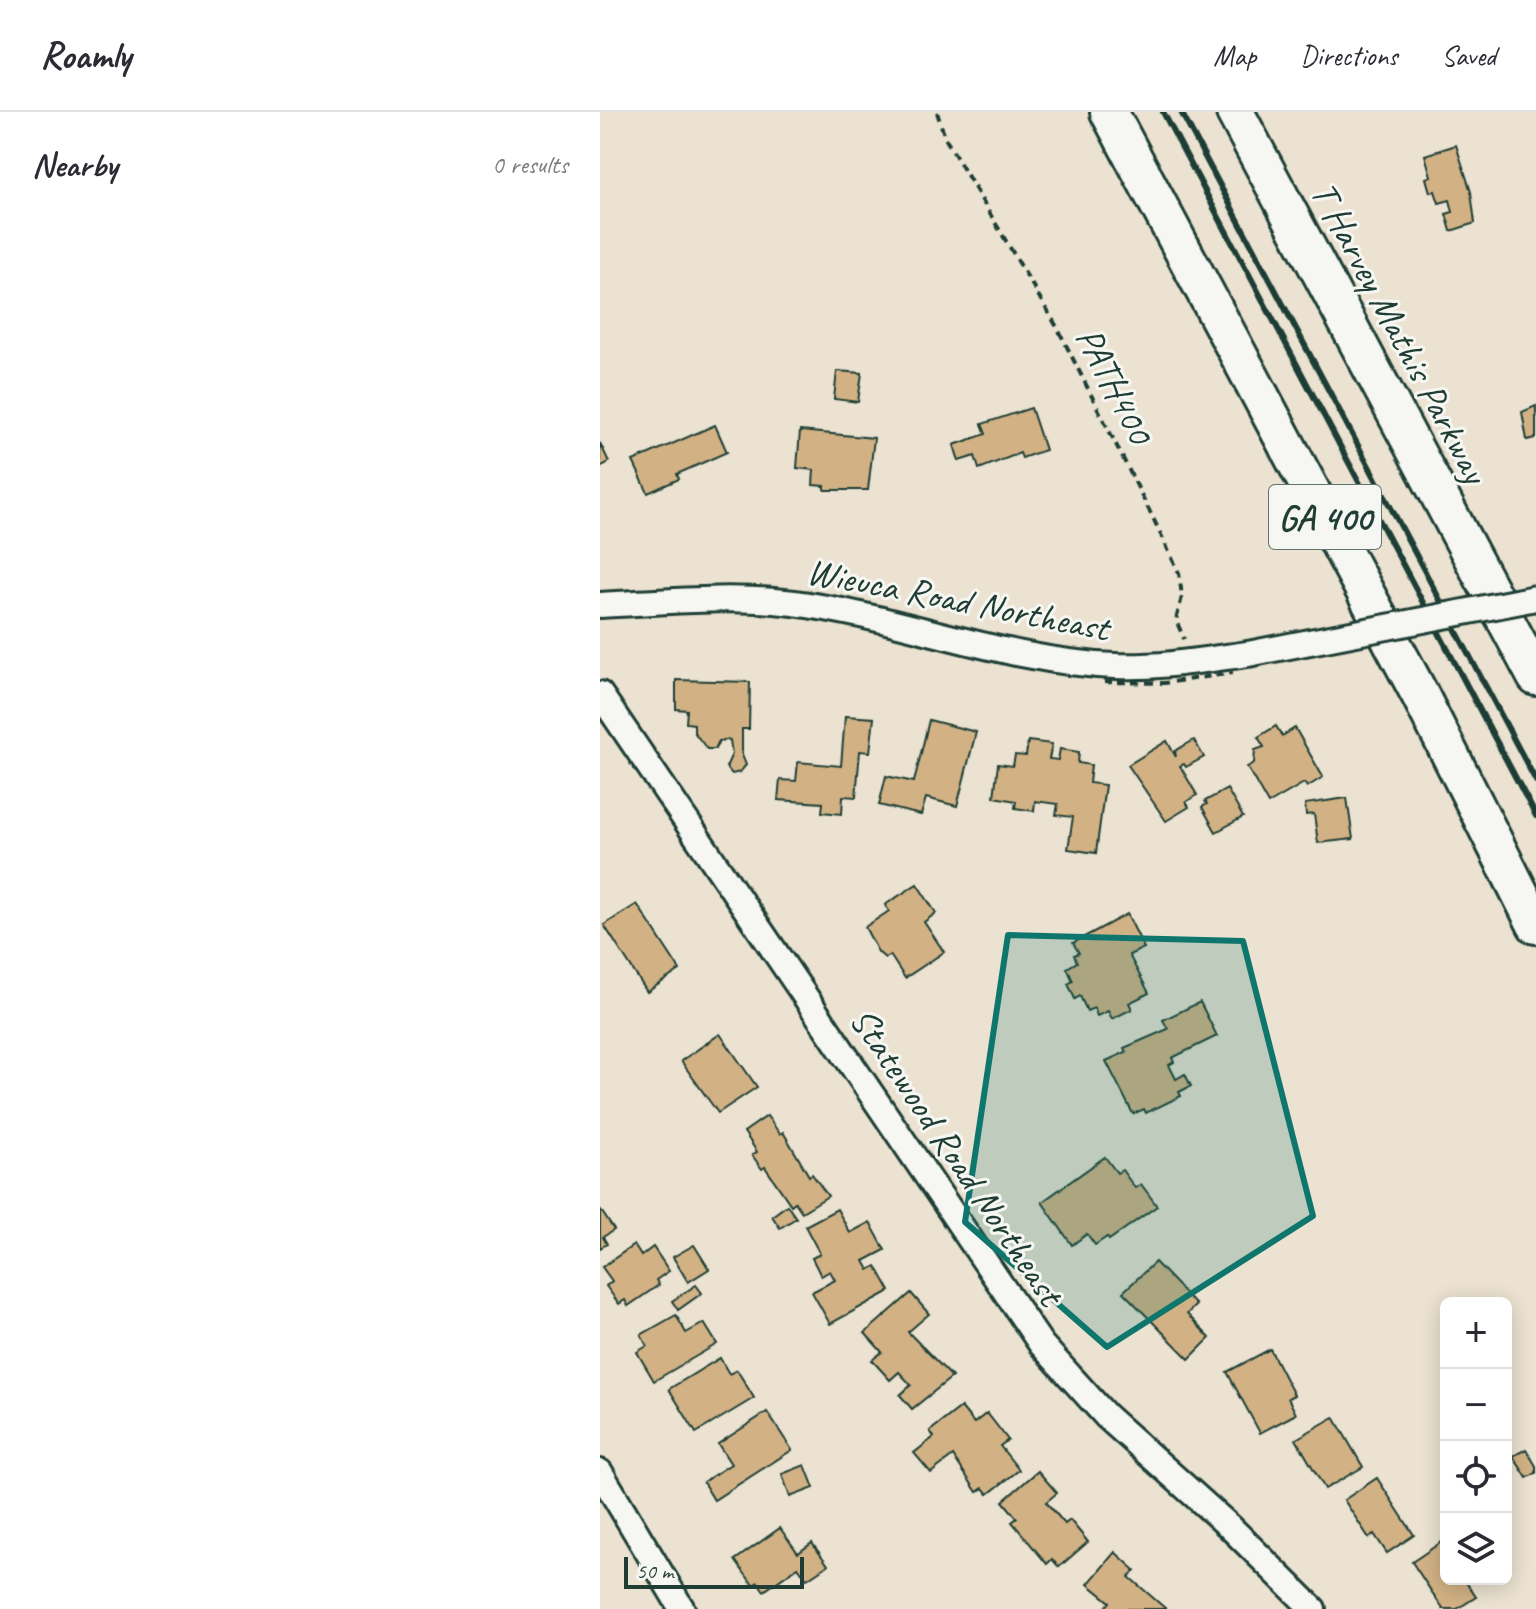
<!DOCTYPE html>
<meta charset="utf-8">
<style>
:root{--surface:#fff;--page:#f2f2f3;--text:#2b2b33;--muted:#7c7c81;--line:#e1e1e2}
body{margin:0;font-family:Caveat,sans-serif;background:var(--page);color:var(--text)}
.controls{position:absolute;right:24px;bottom:24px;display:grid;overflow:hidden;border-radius:12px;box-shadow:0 4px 20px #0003}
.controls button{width:72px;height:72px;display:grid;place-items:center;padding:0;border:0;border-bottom:2px solid var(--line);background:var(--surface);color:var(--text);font:40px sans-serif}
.scale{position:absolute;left:24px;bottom:20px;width:180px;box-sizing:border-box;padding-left:8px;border:4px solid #1f3d34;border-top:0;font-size:22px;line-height:28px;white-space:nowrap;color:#1f3d34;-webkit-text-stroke:6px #f6f6f2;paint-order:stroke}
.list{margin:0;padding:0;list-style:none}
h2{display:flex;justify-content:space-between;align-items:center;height:104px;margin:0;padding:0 32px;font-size:34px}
h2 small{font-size:26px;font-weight:400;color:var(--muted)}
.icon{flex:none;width:44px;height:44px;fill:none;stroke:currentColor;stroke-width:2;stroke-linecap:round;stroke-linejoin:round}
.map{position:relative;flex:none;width:936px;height:1497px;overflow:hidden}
header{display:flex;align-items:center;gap:48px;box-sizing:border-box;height:112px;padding:0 40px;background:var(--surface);border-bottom:2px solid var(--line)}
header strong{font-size:38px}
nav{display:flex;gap:44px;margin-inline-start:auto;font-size:28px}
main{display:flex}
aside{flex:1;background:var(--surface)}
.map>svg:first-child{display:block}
.building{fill:#d2b285;stroke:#1f3d34;stroke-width:2}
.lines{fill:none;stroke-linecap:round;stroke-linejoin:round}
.minor-casing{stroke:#1f3d34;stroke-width:30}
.highway-casing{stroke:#1f3d34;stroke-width:42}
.path{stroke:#1f3d34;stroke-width:4;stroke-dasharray:8 6;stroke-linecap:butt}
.minor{stroke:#f6f6f2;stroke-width:24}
.highway{stroke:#f6f6f2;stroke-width:36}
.rail{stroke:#1f3d34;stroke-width:6}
.minor-bridge-casing{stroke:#1f3d34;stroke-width:30;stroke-linecap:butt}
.path-bridge{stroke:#1f3d34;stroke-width:4;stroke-dasharray:8 6;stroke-linecap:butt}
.minor-bridge{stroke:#f6f6f2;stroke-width:24}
.marked{fill:#0f766e;fill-opacity:0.2;stroke:#0f766e;stroke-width:6;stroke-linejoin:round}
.labels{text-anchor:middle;stroke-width:6;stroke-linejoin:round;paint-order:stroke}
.shield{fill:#f6f6f2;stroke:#60746d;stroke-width:2}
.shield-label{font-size:36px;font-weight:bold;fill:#1f3d34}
.street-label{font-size:38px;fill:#1f3d34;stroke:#f6f6f2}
</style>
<header>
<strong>Roamly</strong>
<nav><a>Map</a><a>Directions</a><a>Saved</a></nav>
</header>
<main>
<aside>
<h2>Nearby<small>0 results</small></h2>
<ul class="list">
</ul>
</aside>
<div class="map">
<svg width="936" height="1497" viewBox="0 0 936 1497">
<rect width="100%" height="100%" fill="#ebe2d1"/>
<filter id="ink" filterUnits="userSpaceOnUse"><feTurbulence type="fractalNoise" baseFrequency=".0125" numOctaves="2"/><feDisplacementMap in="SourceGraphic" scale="16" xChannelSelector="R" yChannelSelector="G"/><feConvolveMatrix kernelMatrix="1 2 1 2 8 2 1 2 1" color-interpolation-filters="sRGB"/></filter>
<g filter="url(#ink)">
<g class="building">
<path d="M856 33 871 80 875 111 851 119 846 102 853 100 850 88 839 91 835 79 830 80 826 66 831 64 825 43Z"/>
<path d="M237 259 262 261 258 290 234 287Z"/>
<path d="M936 294V326L927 328 922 300Z"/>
<path d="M431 296 445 338 422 346 420 341 379 357 375 344 359 349 354 333 386 322 382 312Z"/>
<path d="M115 313 127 340 77 362 79 367 48 381 33 349Z"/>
<path d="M200 319 274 326 268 378H225V374L213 373 214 358 197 356Z"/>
<path d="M0 331 9 350 0 355Z"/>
<path d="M76 568 150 570 149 617H142V643L146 653 140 660 132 662 126 655 132 642 130 628 119 629 115 637H107L94 620V612L86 611 87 598 76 597Z"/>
<path d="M245 604 274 606 270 640 260 639 256 685 243 684 242 702 222 700 223 691 178 688 180 668 196 669 198 650 241 654Z"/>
<path d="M329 608 376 620 357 694 326 686 321 703 279 693 286 664 314 670Z"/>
<path d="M676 614 682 624 695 616 723 665 707 675 704 671 668 692 647 655 654 651 655 638 664 635 658 625Z"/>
<path d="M594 628 604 645 586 655 584 652 580 654 597 683 586 690 589 695 566 709 528 653 567 629 576 645 575 639Z"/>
<path d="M428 629 452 632 449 647 458 648 460 637 479 640 478 651 491 653 489 671 505 673 496 741 468 737 473 705 456 703 458 692 435 689 434 699 415 696 416 689 394 685 398 652 413 654 415 643 426 644Z"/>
<path d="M627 677 643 705 616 720 602 695 607 692 605 689Z"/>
<path d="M747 686 753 727 718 731 714 702 706 703 705 692Z"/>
<path d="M317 772 336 801 324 810 344 840 305 866 290 843 285 846 278 840 265 815 289 799 285 793Z"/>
<path d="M37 792 80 858 47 880 4 813Z"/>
<path d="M527 802 544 836 529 843 549 881 529 891 532 897 512 907 508 899 497 904 494 896 487 899 480 884 475 887 468 872 473 869 467 856 477 850 474 843 479 841 473 831Z"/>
<path d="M600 890 617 924 572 946 574 950 569 953 576 967 585 962 591 974 579 980 581 984 546 1001 544 997 533 1002 506 949 526 940 524 936 568 917 563 908Z"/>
<path d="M120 922 157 975 118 1001 81 949Z"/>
<path d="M167 1004 180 1022 183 1020 209 1064 212 1062 228 1084 202 1100 195 1090 191 1093 165 1055 162 1057 152 1043 157 1040 144 1020Z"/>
<path d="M505 1045 517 1061 522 1058 535 1076 541 1072 557 1094 509 1128 507 1125 495 1133 487 1122 472 1133 442 1090Z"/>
<path d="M187 1093 196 1106 180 1116 172 1104Z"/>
<path d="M0 1097 14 1118 3 1125 7 1132 0 1136Z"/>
<path d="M237 1097 250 1121 270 1110 285 1138 264 1149 269 1158 276 1154 290 1179 230 1212 212 1180 235 1168 230 1159 221 1164 212 1146 220 1142 205 1114Z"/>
<path d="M34 1133 41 1144 53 1135 69 1159 56 1168 59 1173 28 1194 25 1188 19 1192 6 1174 12 1169 2 1155Z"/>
<path d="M94 1133 109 1157 88 1170 73 1145Z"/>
<path d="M555 1150 596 1193 587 1202 610 1226 589 1247 523 1180Z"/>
<path d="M96 1173 102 1181 78 1198 72 1189Z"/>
<path d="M311 1181 329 1202 308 1220 352 1265 312 1297 300 1283 311 1273 299 1260 290 1268 272 1248 282 1240 265 1221Z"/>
<path d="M76 1203 86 1221 104 1211 117 1232 54 1269 37 1240 47 1234 41 1223Z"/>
<path d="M670 1237 694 1283 688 1286 696 1302 660 1321 627 1260Z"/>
<path d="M120 1246 129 1262 137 1258 154 1286 96 1321 69 1277Z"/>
<path d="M361 1295 374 1311 387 1301 408 1328 400 1334 419 1358 388 1382 383 1376 377 1380 353 1344 331 1361 314 1341 334 1325 330 1319Z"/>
<path d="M167 1300 192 1338 114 1388 103 1370 131 1352 118 1332Z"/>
<path d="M734 1305 763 1355 725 1377 696 1327Z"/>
<path d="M926 1337 936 1354V1361L927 1366 913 1344Z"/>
<path d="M205 1353 214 1376 190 1385 182 1362Z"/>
<path d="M438 1359 457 1381 446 1390 465 1412 470 1408 488 1430 459 1455 452 1447 447 1452 412 1410 417 1406 403 1389Z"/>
<path d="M777 1366 814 1423 787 1441 774 1422 769 1426 744 1388Z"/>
<path d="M180 1416 198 1441 212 1431 228 1453 207 1467 198 1455 164 1479 158 1470 153 1473 135 1448Z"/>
<path d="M843 1429 846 1467H864L876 1485 857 1497H843L812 1450Z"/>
<path d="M515 1440 535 1458 529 1465 566 1497H504L510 1490 488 1472Z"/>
</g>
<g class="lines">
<g class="minor-casing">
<g id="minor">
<path d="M0 493C64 490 130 483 194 491 302 505 406 550 515 554 559 556 604 548 648 542"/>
<path d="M0 582 441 1232 506 1304 630 1415 713 1497"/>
<path d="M0 1360 82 1497"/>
</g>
</g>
<g class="highway-casing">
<g id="highway">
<path d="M509 0 819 581 936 813"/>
<path d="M635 0 936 565"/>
</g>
</g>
<path class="path" d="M337 0 345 26 457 215 554 408 579 461 582 485 576 508 584 527"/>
<use href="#minor" class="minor"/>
<use href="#highway" class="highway"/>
<g class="rail">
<path d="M563 0 936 704"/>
<path d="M581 0 936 669"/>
</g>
<g class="minor-bridge-casing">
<path id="minor-bridge" d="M648 542 936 486"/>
</g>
<path class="path-bridge" d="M504 570 565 571 633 561"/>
<use href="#minor-bridge" class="minor-bridge"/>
</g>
</g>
<path class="marked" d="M408 823 643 829 713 1104 507 1235 365 1110Z"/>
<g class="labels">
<rect class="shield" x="669" y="373" width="112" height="64" rx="6"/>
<g class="shield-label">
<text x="725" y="418">GA 400</text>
</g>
<g class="street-label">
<text transform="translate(800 220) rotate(62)" y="13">T Harvey Mathis Parkway</text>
<text transform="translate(515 273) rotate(63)" y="13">PATH400</text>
<text transform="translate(358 487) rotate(11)" y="13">Wieuca Road Northeast</text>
<text transform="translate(357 1044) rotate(56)" y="13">Statewood Road Northeast</text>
</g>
</g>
</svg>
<div class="controls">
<button>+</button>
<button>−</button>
<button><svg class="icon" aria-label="locate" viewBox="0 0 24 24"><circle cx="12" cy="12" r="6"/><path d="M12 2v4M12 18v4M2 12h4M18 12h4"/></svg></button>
<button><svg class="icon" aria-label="layers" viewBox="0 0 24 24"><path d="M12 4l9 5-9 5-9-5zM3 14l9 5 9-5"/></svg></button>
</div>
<div class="scale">50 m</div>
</div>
</main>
